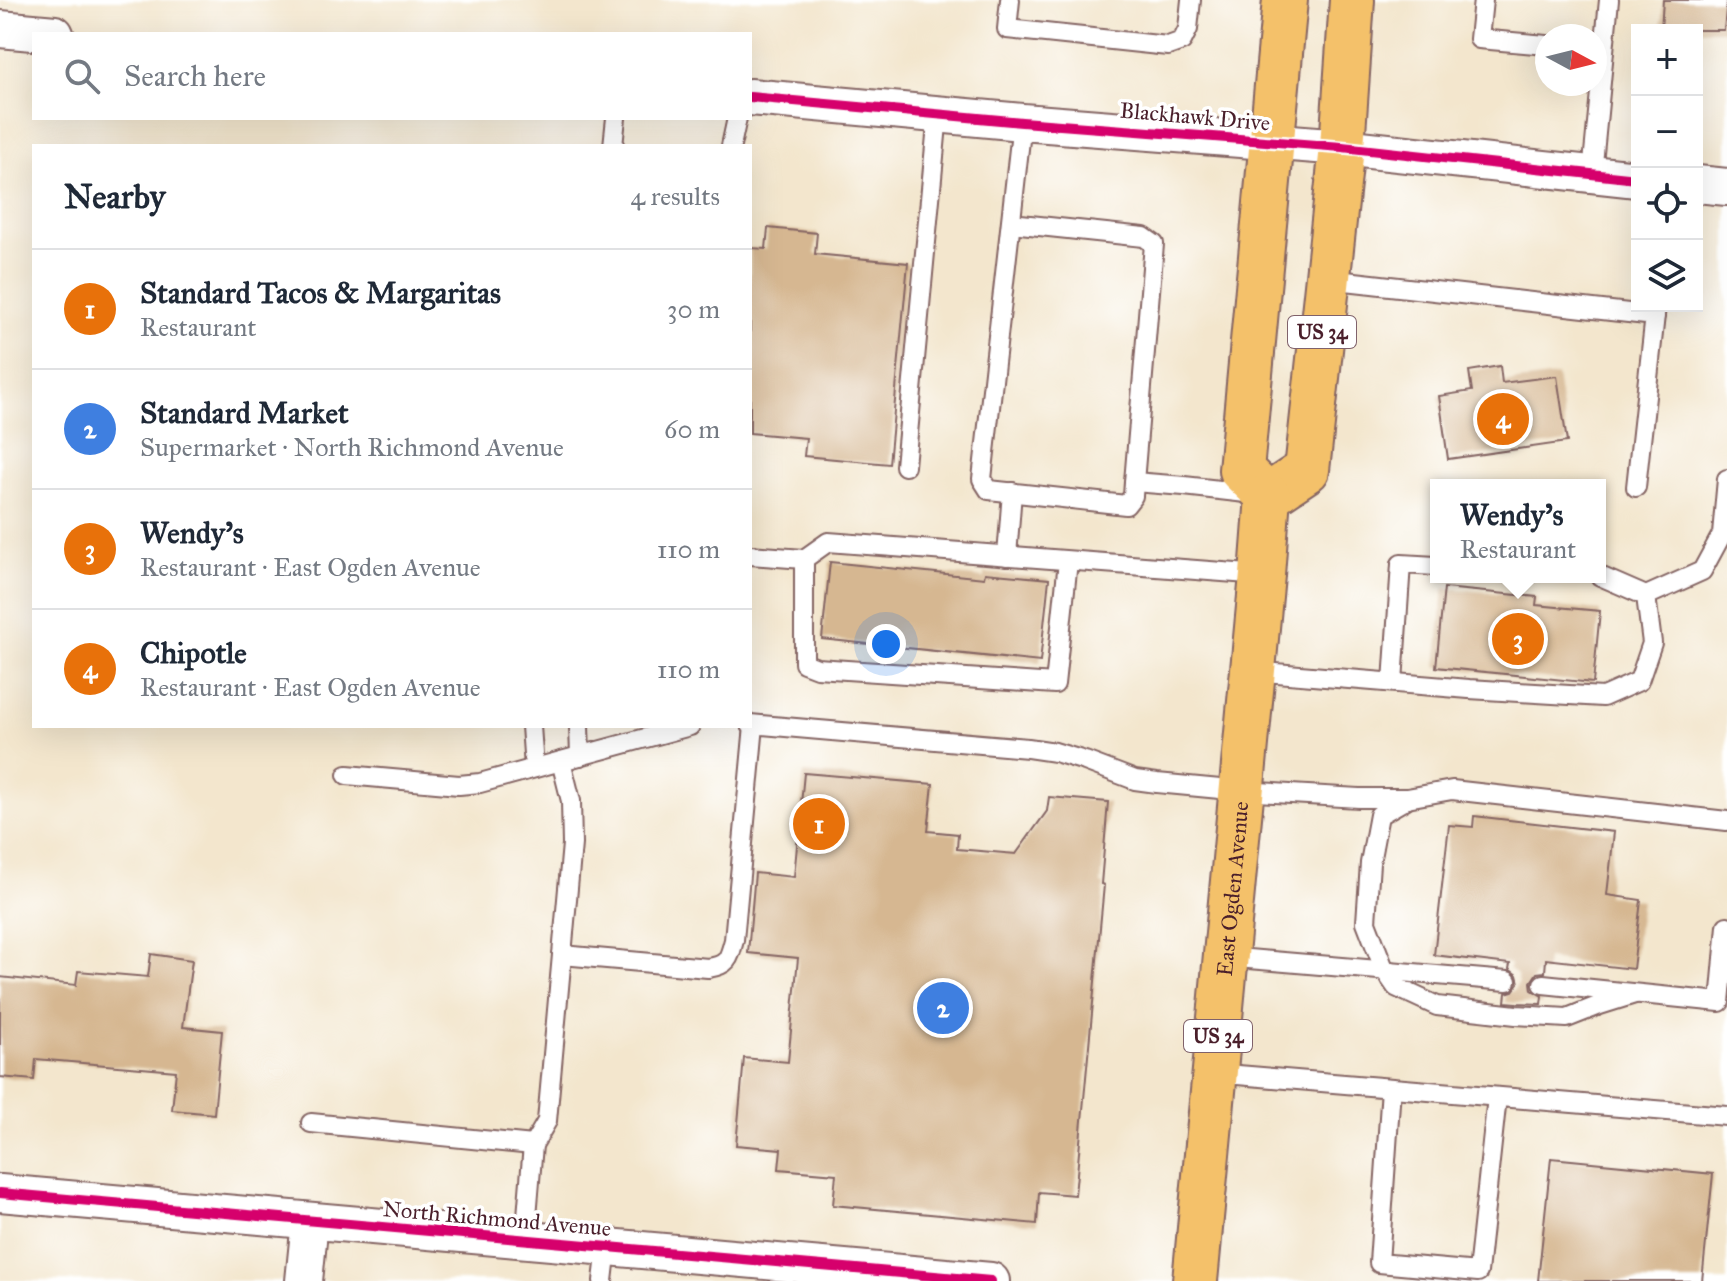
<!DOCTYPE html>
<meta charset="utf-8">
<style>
:root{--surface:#fff;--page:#f2f2f3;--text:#1f2937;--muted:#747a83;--line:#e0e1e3;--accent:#1f6fb2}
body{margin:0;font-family:"IM FELL Great Primer",serif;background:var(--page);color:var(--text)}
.controls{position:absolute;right:24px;top:24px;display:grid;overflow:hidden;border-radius:0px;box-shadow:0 8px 32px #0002}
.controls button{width:72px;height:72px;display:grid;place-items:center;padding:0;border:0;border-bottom:2px solid var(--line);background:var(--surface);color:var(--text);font:40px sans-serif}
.compass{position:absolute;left:1535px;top:24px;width:72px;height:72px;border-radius:50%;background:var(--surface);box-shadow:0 8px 32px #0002;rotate:97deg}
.you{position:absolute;left:886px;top:644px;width:28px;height:28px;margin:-20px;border:6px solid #fff;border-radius:50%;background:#1a73e8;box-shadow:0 0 0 12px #1a73e833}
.badge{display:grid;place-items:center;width:52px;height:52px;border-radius:50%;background:var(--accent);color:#fff;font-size:26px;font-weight:700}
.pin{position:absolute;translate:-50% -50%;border:4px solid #fff;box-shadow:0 2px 8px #0006}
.popup{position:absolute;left:1430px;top:479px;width:176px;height:104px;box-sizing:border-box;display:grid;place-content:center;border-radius:0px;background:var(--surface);filter:drop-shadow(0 2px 6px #0005);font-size:26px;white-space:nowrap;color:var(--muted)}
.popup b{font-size:30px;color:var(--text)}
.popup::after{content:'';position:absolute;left:50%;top:100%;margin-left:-16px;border:16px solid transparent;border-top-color:var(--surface)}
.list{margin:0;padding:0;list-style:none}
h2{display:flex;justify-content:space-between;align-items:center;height:104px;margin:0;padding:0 32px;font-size:34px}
h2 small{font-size:26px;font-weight:400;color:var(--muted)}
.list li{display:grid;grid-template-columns:52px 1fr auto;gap:24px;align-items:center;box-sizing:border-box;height:120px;padding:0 32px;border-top:2px solid var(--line)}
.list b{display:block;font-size:30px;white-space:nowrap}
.list p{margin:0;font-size:26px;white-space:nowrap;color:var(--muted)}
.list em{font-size:26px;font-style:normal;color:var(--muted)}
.icon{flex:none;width:44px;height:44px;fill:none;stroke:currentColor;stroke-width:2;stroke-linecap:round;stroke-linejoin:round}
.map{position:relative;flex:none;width:1727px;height:1281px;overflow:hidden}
.search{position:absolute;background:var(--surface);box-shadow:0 8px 32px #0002;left:32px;top:32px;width:720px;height:88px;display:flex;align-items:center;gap:20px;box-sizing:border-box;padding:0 28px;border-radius:0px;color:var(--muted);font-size:30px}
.panel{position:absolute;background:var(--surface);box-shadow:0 8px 32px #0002;left:32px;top:144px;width:720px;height:584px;border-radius:0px}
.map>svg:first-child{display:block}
.building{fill:#d6b791}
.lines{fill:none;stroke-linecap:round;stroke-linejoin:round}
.service-casing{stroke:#856564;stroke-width:22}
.minor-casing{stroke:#856564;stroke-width:40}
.primary-casing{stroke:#856564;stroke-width:48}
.service{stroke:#fff;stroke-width:18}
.minor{stroke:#fff;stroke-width:36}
.primary{stroke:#f4c16a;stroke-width:44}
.cycleway-casing{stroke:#fff;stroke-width:15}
.cycleway{stroke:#d6006c;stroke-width:10}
.labels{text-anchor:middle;stroke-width:7;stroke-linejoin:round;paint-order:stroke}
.shield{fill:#fff;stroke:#80626b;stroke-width:2}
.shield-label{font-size:20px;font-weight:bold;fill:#4a1f2b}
.street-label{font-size:22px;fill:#4a1f2b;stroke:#fff}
</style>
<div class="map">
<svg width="1727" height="1281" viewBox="0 0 1727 1281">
<rect width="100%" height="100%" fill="#fff"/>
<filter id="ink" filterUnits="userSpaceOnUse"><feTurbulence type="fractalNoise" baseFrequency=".0125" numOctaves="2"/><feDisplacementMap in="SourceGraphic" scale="16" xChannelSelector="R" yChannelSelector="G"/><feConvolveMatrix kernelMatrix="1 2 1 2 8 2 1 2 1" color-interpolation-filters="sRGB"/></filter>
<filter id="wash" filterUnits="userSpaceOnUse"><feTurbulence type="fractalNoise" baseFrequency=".006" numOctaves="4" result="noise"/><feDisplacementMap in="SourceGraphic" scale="32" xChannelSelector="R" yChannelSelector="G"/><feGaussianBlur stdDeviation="1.8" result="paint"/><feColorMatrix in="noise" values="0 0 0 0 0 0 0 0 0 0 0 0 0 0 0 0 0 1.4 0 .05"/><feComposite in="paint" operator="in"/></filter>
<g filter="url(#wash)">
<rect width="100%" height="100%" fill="#f3e6cd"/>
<g id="blocks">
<g class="building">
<path d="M1663 0H1727L1724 30H1661Z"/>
<path d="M768 228 817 233 815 254 908 263 889 464 804 456 806 438 750 433V248L766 249Z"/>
<path d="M1500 366 1502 383 1557 376 1567 442 1448 459 1439 396 1472 391 1469 371Z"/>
<path d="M830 562 984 578 985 573 1049 579 1040 662 822 639Z"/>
<path d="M1444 588 1537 597 1536 605 1600 611 1593 683 1436 667Z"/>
<path d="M804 773 933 784 928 831 958 834 957 849 1016 854 1047 811 1049 797 1108 802 1101 884 1104 885 1075 1195 1039 1192 1037 1224 833 1205 836 1174 779 1169 781 1149 736 1145 744 1058 788 1062 798 958 748 953 755 873 794 877Z"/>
<path d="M1474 816 1614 832 1607 895 1641 900 1633 969 1546 959 1545 972 1537 973 1531 982 1532 990 1542 996 1541 1004 1517 1003 1505 1002 1506 993 1513 991 1519 983 1517 975 1509 969 1510 964 1434 955 1449 825 1473 827Z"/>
<path d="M151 954 192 960 183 1027 222 1031 214 1114 172 1110 176 1071 36 1059 34 1080 0 1077V977L76 985 78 971 148 977Z"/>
<path d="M1551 1158 1713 1174 1702 1281H1538Z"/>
</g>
</g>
</g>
<g filter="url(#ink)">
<use href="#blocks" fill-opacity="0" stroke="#856564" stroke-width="2"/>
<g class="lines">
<g class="service-casing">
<g id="service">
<path d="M1010 0 1007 29 1168 46 1182 41 1188 29 1191 0"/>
<path d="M1483 0 1479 39 1547 45"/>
<path d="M613 146 616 118"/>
<path d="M731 146 737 118"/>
<path d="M1592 174 1609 0"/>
<path d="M1011 223 1144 237 1154 244 1134 482 1133 496 1126 505 989 490 982 479 1022 122"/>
<path d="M1328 279 1655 316"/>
<path d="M905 466 938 114"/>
<path d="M1134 482 1184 486 1255 494"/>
<path d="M1636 487 1656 306"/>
<path d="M750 555 804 559"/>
<path d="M1007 556 1012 492"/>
<path d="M1068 561 1055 684 817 668 804 663V559L828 542 1262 575"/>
<path d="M1646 596 1702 571 1722 534 1727 479"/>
<path d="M1252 671 1469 689 1603 697 1639 681 1652 643 1646 596 1600 576"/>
<path d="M1393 682 1401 564 1436 566"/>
<path d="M750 724 1028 748 1055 752 1085 761 1135 780 1157 783 1241 791 1359 798H1407L1452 790 1727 821"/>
<path d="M531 726 534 768"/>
<path d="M579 726 580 756"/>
<path d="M347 775 459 785 480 783 690 726"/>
<path d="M1405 800 1379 815 1370 863 1366 922 1385 971 1396 987 1437 1006 1516 1015 1567 1018 1600 1005 1635 994"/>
<path d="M562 955 708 968C728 965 729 959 734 940L754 725"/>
<path d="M1225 957 1507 981"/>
<path d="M1543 984 1720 1002 1727 926"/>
<path d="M1214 1073 1727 1116"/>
<path d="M1391 1088 1379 1263 1478 1272 1497 1097"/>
<path d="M311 1123 533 1145"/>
<path d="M525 1240 533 1145 547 1121 572 844 571 801 561 761"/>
<path d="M603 1281 607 1247"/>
</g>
</g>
<g class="minor-casing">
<g id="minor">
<path d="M0 29 55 34"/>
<path d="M750 97 1022 122 1342 147 1637 179"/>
<path d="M1697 184 1727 187"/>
<path d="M0 1193 991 1281"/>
<path d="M304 1281 310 1221"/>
</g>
</g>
<g class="primary-casing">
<g id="primary">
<path d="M1268 496 1307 470 1342 147 1352 0"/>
<path d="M1268 496 1241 470 1285 0"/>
<path id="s1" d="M1195 1281 1262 575 1268 496"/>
</g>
</g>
<use href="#service" class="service"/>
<use href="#minor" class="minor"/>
<use href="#primary" class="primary"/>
<g class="cycleway-casing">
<g id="cycleway">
<path d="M750 97 1022 122 1342 147 1637 179"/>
<path d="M0 1193 991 1281"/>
</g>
</g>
<use href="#cycleway" class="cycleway"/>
</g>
</g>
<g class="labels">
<g class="shield">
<rect x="1288" y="316" width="68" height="32" rx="6"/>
<rect x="1184" y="1020" width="68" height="32" rx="6"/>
</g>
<g class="shield-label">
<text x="1322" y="339">US 34</text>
<text x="1218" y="1043">US 34</text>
</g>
<g class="street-label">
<text transform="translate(1195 116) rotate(5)" y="8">Blackhawk Drive</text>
<text dy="8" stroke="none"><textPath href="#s1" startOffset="394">East Ogden Avenue</textPath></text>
<text transform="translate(497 1218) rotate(5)" y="8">North Richmond Avenue</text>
</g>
</g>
</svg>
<div class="controls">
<button>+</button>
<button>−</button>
<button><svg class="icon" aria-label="locate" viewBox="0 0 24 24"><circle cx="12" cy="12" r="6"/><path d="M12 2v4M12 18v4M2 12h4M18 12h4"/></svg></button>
<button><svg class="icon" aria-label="layers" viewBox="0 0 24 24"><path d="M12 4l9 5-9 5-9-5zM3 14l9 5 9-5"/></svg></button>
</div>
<svg class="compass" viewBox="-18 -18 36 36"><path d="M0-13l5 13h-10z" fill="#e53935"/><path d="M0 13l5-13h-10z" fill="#747a83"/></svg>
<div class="you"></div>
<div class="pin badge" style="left:819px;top:824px;background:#e8710a">1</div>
<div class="pin badge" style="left:943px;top:1008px;background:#3f7fe0">2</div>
<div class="pin badge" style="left:1518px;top:639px;background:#e8710a">3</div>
<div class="popup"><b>Wendy's</b>Restaurant</div>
<div class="pin badge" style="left:1503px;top:419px;background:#e8710a">4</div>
<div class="search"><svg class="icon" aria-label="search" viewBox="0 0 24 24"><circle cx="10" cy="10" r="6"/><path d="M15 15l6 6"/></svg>Search here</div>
<section class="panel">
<h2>Nearby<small>4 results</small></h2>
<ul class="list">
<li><span class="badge" style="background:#e8710a">1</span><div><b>Standard Tacos &amp; Margaritas</b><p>Restaurant</p></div><em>30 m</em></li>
<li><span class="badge" style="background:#3f7fe0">2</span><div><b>Standard Market</b><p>Supermarket · North Richmond Avenue</p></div><em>60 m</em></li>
<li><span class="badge" style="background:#e8710a">3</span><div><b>Wendy's</b><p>Restaurant · East Ogden Avenue</p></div><em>110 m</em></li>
<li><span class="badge" style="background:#e8710a">4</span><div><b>Chipotle</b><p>Restaurant · East Ogden Avenue</p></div><em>110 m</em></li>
</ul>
</section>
</div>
